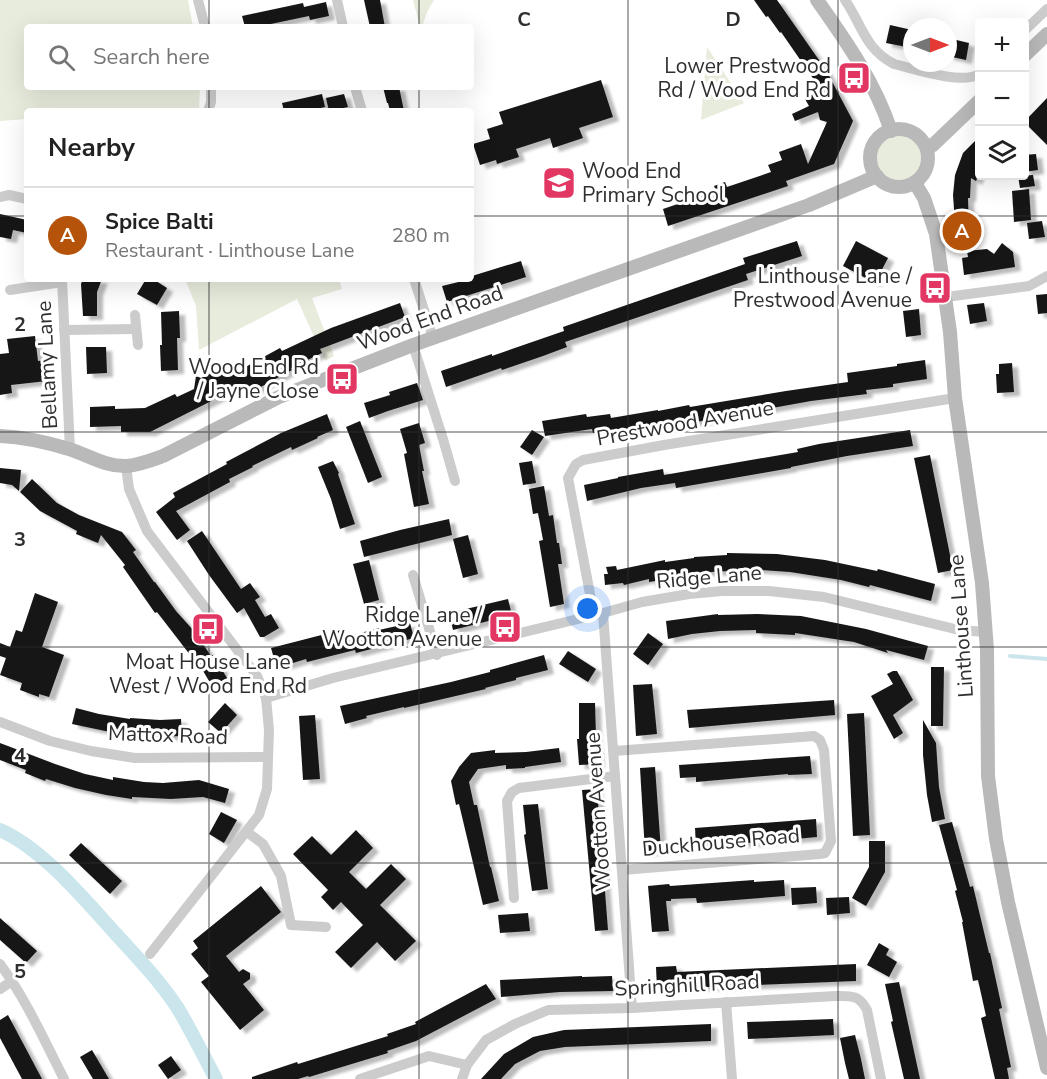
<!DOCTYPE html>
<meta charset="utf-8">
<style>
:root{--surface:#fff;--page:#f6f6f6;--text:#222;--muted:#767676;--line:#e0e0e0;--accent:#b45309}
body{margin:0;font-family:"Nunito Sans",sans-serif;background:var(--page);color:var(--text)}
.controls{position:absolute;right:18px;top:18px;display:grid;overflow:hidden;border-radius:6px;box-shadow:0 6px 24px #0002}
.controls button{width:54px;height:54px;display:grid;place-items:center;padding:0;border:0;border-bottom:2px solid var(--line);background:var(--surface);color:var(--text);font:30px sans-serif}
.compass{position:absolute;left:903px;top:18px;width:54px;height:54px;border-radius:50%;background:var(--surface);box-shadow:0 6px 24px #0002;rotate:90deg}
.you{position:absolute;left:588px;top:609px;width:21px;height:21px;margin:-15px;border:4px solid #fff;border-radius:50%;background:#1a73e8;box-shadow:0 0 0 9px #1a73e833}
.badge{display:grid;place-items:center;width:39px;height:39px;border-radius:50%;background:var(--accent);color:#fff;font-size:20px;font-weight:700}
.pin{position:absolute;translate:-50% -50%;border:3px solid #fff;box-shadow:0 2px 6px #0006}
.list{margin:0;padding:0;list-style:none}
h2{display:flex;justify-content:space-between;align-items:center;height:78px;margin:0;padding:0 24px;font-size:26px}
h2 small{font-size:20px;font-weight:400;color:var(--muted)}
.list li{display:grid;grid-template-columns:39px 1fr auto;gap:18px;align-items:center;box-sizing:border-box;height:96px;padding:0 24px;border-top:2px solid var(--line)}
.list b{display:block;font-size:22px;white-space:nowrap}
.list p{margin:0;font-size:20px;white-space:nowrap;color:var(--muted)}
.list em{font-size:20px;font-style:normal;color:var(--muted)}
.icon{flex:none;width:33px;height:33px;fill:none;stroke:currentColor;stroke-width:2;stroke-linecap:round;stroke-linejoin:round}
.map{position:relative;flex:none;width:1047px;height:1079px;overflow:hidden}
.search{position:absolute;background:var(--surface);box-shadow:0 6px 24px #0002;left:24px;top:24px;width:450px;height:66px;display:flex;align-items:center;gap:15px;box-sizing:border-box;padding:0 21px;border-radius:6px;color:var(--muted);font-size:22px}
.panel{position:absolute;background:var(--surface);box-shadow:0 6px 24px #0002;left:24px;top:108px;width:450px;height:174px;border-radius:6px}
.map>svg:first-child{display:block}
.green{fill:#e8ecdd}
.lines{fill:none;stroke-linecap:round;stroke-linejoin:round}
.stream{stroke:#cae5eb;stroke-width:4}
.canal{stroke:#cae5eb;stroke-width:14}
.building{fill:#161616;filter:url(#shadow)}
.street{stroke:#ccc;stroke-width:10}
.secondary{stroke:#b9b9b9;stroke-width:14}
.grid{fill:none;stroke:#2f2f2f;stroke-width:1.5;stroke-opacity:0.55}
.labels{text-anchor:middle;stroke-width:6;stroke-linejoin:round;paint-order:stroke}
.poi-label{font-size:21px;fill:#2f2f2f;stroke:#fff;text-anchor:end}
.street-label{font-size:21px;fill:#2f2f2f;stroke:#fff}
.grid-label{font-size:20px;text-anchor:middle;font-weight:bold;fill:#2f2f2f;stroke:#fff;stroke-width:6;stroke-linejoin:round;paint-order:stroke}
</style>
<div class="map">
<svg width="1047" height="1079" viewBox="0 0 1047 1079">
<defs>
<filter id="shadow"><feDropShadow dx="6" dy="4" stdDeviation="1.5" flood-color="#0004"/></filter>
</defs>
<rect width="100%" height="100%" fill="#fff"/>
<g class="green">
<path d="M0 0H188L193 27H27V87H200L199 111H138L125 108 83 111H27V119L0 121Z"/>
<path d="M413 0H434L427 12 422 27H420Z"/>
<path d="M707 47 744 103 701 120Z"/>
<circle cx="899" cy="158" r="22"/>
<path d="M185 279H339L342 289 312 298 334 356 325 361 297 299 199 350 196 306Z"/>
</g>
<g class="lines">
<path class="stream" d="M1010 656 1047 659"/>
<path class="canal" d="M0 830C43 849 84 899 115 933 137 957 159 980 177 1007 191 1030 203 1055 216 1079"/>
</g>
<g class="building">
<path d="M364 0H380L385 27H370Z"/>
<path d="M754 0H777L826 70 853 121 834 164 786 181 788 186 668 226 663 209 716 191 714 186 725 182 727 187 771 172 768 165 782 160 779 152 801 144 808 164 827 122 820 120 818 112 795 121 792 114 809 106 805 99 813 94 811 90 819 87 781 32 780 33 768 16 766 17Z"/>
<path d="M326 2 329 16 310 20 309 16 266 25 245 27 242 16 303 3 304 7Z"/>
<path d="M890 25 912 30V48L886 43Z"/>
<path d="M948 38 969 43 966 60 948 56Z"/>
<path d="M601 80 613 117 579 128 583 138 553 148 550 138 516 149 519 157 497 164 496 160 480 165 473 144 490 139 487 129 503 124 499 112Z"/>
<path d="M383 87H399L404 111H390L388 103H387Z"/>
<path d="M322 94 325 107 308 111H284L282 103Z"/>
<path d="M344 94 348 107 329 111 326 98Z"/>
<path d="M1047 98V145L1024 122Z"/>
<path d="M980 136V172L976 181 971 178 970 198H968L969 235 956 237 953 195 955 175 963 153Z"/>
<path d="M1036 154 1038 170 1024 172V155Z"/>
<path d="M1033 175 1035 186 1020 188 1018 176Z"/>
<path d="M1029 189 1031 220 1014 222 1012 191Z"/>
<path d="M0 214 27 220V233L13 230 11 239 0 237Z"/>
<path d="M1042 221 1045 237 1029 239 1027 223Z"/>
<path d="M797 241 802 256 746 274 748 280 565 342 567 347 543 356 502 370 501 368 446 387 441 371 492 354V356L564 331 563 327 745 264 743 258Z"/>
<path d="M856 241 888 258 875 283 843 266Z"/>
<path d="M1002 243 1013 252 1015 267 964 275 962 258 968 257 967 251 987 249 994 254Z"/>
<path d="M521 261 526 277 447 302 442 286 471 279 472 276Z"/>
<path d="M83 279H102L97 292V316H83L81 284Z"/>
<path d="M146 279H153L167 288 157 305 137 294Z"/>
<path d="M1047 294V313L1038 314 1036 295Z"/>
<path d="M400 303 405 317 320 349 322 353 291 368 292 370 246 395 241 386 150 432H121V426L90 427V407L115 406V409L145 408 175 394 177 397 194 389 196 376 201 378 214 372 216 376 227 371 229 376 280 348 282 351 331 328Z"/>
<path d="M984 303 987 321 970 324 967 305Z"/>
<path d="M919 309 921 335 906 337 903 311Z"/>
<path d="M179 311 180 338H177L178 370 161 371 160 345H162L161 312Z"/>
<path d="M35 336 38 361 45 360 47 381 11 385 12 393 0 395V354L9 353 7 339Z"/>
<path d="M86 347H106L107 373 87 374Z"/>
<path d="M925 360 927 379 893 384V387L866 390 867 394 811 401 716 418 717 419 672 425 671 423 618 432 617 429 593 433 592 429 545 436 542 421 586 414 587 417 610 414 611 418 658 410V411L689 405 690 407 786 391 848 382 847 373 897 366V364Z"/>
<path d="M1012 363 1014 392 997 393 996 374H999V364Z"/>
<path d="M417 383 423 400 388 411 369 418 364 403 390 395 389 392Z"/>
<path d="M327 414 333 430 317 437 318 438 292 450 291 447 252 466 253 467 229 479 230 482 176 511 190 530 177 540 156 512 175 497 173 493 227 464 226 462 281 433Z"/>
<path d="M360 421 382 477 368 483 346 427Z"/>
<path d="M419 423 425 443 419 445 424 471H422L429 504 414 507 404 454 407 453 400 429Z"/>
<path d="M532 430 544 437 532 455 520 447Z"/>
<path d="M910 430 913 446 847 456 791 467V468L676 488 675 483 641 488 587 501 584 485 618 478V477L663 469 664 475 798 452 797 449 819 444Z"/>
<path d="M930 455 953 570 938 573 914 458Z"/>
<path d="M333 461 339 473 338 474 355 524 340 529 331 499 318 467Z"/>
<path d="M532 461 536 483 523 485 519 463Z"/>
<path d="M0 468 21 470 19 491 12 485 0 483Z"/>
<path d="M32 479 57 503 79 515 122 532 136 550 133 552 154 582H155L176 611 194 631 211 656 213 655 227 678 212 686 196 659 194 660 157 612 155 613 123 567 125 565 101 535 98 543 76 534 77 531 40 511 20 492Z"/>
<path d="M544 486 549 516 553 515 557 543H559L562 564H558L564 604 550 607 539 541 543 540 538 513 533 514 529 489Z"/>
<path d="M449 519 452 535 364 557 360 541 400 530Z"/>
<path d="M202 531 241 589 250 583 260 597 255 600 265 617 271 614 279 628 264 637H260L244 608 237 613 209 575 187 541Z"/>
<path d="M468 535 478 574 463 578 453 539Z"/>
<path d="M727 553 777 554 825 560 877 571 878 569 935 584 931 601 870 585 869 587 841 580 790 572 748 569V570L692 573V575L649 582V579L624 585 623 583 605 585 604 574H608L606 567 616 566 617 570 665 560V562L694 558V557L727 555Z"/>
<path d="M369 560 379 600 364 604 353 564Z"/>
<path d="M35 593 58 602 42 647 64 655 49 697 39 694V697L20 690 22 683 0 675 6 658 0 656V643L10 647 16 630 22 632Z"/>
<path d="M508 599 512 615 453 630 449 613Z"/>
<path d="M718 614V615L757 614 801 616 866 629 928 646 924 660 886 650 888 653 854 642 795 633V635L756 633V630L720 631 692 634 668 639 666 621Z"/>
<path d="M410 623 414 638 356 653 355 650 307 662 306 659 283 666 282 660 275 662 271 648 341 630 342 638 379 628V630Z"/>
<path d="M648 633 663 644 648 665 633 654Z"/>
<path d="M568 651 596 669 588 682 559 664Z"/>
<path d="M544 655 548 670 516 678V680L485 688 486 689 404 708V707L366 716 367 718 345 724 340 706 451 682 490 672V670Z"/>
<path d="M931 667H944L943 726H931Z"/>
<path d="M893 671H897L913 700 893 715 903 733 894 739 871 696 893 684 887 674Z"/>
<path d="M652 684 657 734 636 736 633 685Z"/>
<path d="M834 700 835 715 689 728 687 710Z"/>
<path d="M225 703 237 715 221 733 208 722Z"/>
<path d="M579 703H595L596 737 599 764 579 765 577 739H579Z"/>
<path d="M76 708 99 714 130 719V718L160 720 181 719 182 736 152 737 129 736 72 724Z"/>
<path d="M864 713 870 835 853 836 847 714Z"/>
<path d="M315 715 320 779 303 780 299 716Z"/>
<path d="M923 720 936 743 939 787 945 819 932 822 927 795 923 755Z"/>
<path d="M0 743 55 764 85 774 113 780V777L144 782 163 783 199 780 229 789 225 803 203 797 171 799 132 797V799L106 795 75 788 46 779 45 781 25 773 26 770 0 760Z"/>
<path d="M559 748 561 762 525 767V768L506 769V765L478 769 469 782 474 805H477L490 867H491L499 901 483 905 459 804 456 805 451 781 459 767 471 753 495 750V753L526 752Z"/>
<path d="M810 756 812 774 788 775V774L696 782V777L680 778 679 765Z"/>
<path d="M655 767 661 851 645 852 640 768Z"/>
<path d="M597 789 608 930 595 931 582 790Z"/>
<path d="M538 804 548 889 532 891 524 835 526 834 523 805Z"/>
<path d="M221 812 237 820 224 843 209 834Z"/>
<path d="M816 819 817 837 764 842 696 846 695 828Z"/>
<path d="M952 822 970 887 973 886 989 953H990L1002 1008 999 1009 1011 1067 1007 1068 1009 1079H995L981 1018 986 1016 978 980 973 981 962 922H963L955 891 957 890 939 825Z"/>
<path d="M356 830 373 848 349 872 366 889 391 864 406 879 380 905 416 941 395 961 377 942 351 968 335 952 363 925 341 902 333 910 321 897 328 890 293 854 312 836 331 855Z"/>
<path d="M869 841H885V872L866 906 852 898 869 867Z"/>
<path d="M81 843 122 881 110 894 69 855Z"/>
<path d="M754 880V882L784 880 785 896 697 903 696 898 671 899V901H666L669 931 652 932 648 886 669 884 670 886Z"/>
<path d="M261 886 281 912 226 956 239 972 243 969 250 973V979L243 984 264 1010 240 1030 201 982 209 976 191 954 198 948 193 941Z"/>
<path d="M816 887 817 903 792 905 791 888Z"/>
<path d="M849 897 850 913 827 915 826 898Z"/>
<path d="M528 913 530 931 500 933 498 915Z"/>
<path d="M0 918 37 951 26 963 0 940Z"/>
<path d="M879 943 889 949 886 955 897 962 889 977 867 965Z"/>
<path d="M856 964V981L657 989 656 967 676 966 677 972Z"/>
<path d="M582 976V977L612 976 613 991 560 992 501 997 500 980Z"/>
<path d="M899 982 906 1014 920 1079H904L891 1022 893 1021 885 984Z"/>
<path d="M486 984 496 999 416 1041 387 1051 388 1053 309 1077 308 1076 298 1079H252V1077L297 1062 298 1064 388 1036 387 1034 416 1024 415 1022Z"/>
<path d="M8 1015 42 1079H22L0 1038V1020Z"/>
<path d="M833 1019 834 1035 748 1039 747 1022Z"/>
<path d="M711 1024V1041L565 1047 540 1051 515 1064 501 1079H481L504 1054 533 1037 564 1030Z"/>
<path d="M855 1035 861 1059 865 1079H849L845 1063 840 1038Z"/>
<path d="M92 1050 109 1079H93L80 1057Z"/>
<path d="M171 1056 181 1070 168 1079 158 1065Z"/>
</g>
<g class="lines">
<g class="street">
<path d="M198 0 205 27"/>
<path d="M337 0 343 27"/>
<path d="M845 0C862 25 865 49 894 64 915 69 961 85 980 74"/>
<path d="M1024 31 1047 9"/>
<path d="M355 87 362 111"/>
<path d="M208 111 211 102V87"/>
<path d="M0 197 9 195 27 199"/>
<path d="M62 279 70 450"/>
<path d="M414 279 433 338"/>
<path d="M10 290 62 282"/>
<path d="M946 297 1029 286 1047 276"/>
<path d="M135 315 138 345"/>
<path d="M64 330 136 329"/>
<path d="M413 345 443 439 455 481"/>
<path d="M126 466 129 489 147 531 257 676 266 698 269 730 267 789 259 815 150 954"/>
<path d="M413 575 437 655"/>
<path d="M603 613 632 1008"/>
<path d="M594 615 568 478 576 464 583 460 664 445 955 398"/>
<path d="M266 698 333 678 603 613 642 602 689 594 722 591H769L824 597 959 630 986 632"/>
<path d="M0 722 50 741 91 751 135 758 268 757"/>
<path d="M614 751 814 736 820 740 824 750 831 841 825 853 820 854 622 870"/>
<path d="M247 832 263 844 281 876 291 925 326 927"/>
<path d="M514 898 507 801 512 792 519 788 615 776"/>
<path d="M0 964C26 999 44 1040 64 1079"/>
<path d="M0 989 12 981"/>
<path d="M726 1002 732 1079"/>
<path d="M360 1079 429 1056 467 1065"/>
<path d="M462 1079 467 1065 486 1040 515 1024 548 1010 632 1008 836 996C852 996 859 995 867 1010L881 1079"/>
</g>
<g class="secondary">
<path d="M817 0C846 41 875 82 891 131"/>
<path d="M1024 56 1047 34"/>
<circle cx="899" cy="158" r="29"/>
<path d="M927 148 933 145 980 100"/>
<path d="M915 183 924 198 936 234 950 332 955 398 982 583 987 650 988 776 996 839 1008 902 1047 1068"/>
<path d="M0 436C23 437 46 442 69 449 88 455 106 467 127 466 139 465 152 460 163 456L279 397 413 345 809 205 877 176"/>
</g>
</g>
<path class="grid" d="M209 0V27M419 0V27M628 0V1079M838 0V1079M209 87V111M419 87V111M0 216H27M471 216H1047M209 279V1079M419 279V1079M0 432H1047M0 647H1047M0 863H1047"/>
<defs>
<g id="bus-square" transform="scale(1.725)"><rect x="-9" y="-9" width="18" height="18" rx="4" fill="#e23663" stroke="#fff"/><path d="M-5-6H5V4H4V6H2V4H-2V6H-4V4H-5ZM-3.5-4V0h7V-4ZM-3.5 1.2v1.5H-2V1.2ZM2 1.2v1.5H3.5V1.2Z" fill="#fff"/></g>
<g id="school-square" transform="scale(1.725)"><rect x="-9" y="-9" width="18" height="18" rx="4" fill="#e23663" stroke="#fff"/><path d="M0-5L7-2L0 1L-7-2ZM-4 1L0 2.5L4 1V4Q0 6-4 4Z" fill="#fff"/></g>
</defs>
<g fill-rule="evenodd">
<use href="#bus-square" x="854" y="78"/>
<use href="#school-square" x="559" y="183"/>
<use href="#bus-square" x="935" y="288"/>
<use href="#bus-square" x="342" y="379"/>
<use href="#bus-square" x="505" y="627"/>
<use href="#bus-square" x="208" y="629"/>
</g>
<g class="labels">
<g class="poi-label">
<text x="831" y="73">Lower Prestwood<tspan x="831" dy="24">Rd / Wood End Rd</tspan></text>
<text x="582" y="178" text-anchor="start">Wood End<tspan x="582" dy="24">Primary School</tspan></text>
<text x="912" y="283">Linthouse Lane /<tspan x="912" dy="24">Prestwood Avenue</tspan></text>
<text x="319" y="374">Wood End Rd<tspan x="319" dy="24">/ Jayne Close</tspan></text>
<text x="482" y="622">Ridge Lane /<tspan x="482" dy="24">Wootton Avenue</tspan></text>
<text x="208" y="669" text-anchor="middle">Moat House Lane<tspan x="208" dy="24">West / Wood End Rd</tspan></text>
</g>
<g class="street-label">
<text transform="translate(430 318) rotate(-20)" y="7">Wood End Road</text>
<text transform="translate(47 365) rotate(-93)" y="7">Bellamy Lane</text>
<text transform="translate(685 423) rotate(-10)" y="7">Prestwood Avenue</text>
<text transform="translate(709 577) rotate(-5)" y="7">Ridge Lane</text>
<text transform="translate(961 626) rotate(-94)" y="7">Linthouse Lane</text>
<text transform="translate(168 735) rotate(2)" y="7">Mattox Road</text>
<text transform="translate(598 812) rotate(-94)" y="7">Wootton Avenue</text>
<text transform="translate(721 842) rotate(-5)" y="7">Duckhouse Road</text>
<text transform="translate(687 985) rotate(-3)" y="7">Springhill Road</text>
</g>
</g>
<g class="grid-label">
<text x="524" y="26">C</text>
<text x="733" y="26">D</text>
<text x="20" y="331">2</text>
<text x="20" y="546">3</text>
<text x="20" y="762">4</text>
<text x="20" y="978">5</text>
</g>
</svg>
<div class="controls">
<button>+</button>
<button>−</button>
<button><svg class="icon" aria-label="layers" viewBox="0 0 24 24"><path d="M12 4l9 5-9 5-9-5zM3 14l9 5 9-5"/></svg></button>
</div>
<svg class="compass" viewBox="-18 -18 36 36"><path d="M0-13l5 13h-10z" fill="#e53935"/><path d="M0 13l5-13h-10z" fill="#767676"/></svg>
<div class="you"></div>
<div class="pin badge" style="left:962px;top:231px">A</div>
<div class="search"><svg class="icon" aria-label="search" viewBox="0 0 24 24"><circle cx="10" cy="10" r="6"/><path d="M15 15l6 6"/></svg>Search here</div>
<section class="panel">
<h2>Nearby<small></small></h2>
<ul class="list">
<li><span class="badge">A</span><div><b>Spice Balti</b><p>Restaurant · Linthouse Lane</p></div><em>280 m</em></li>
</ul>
</section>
</div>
